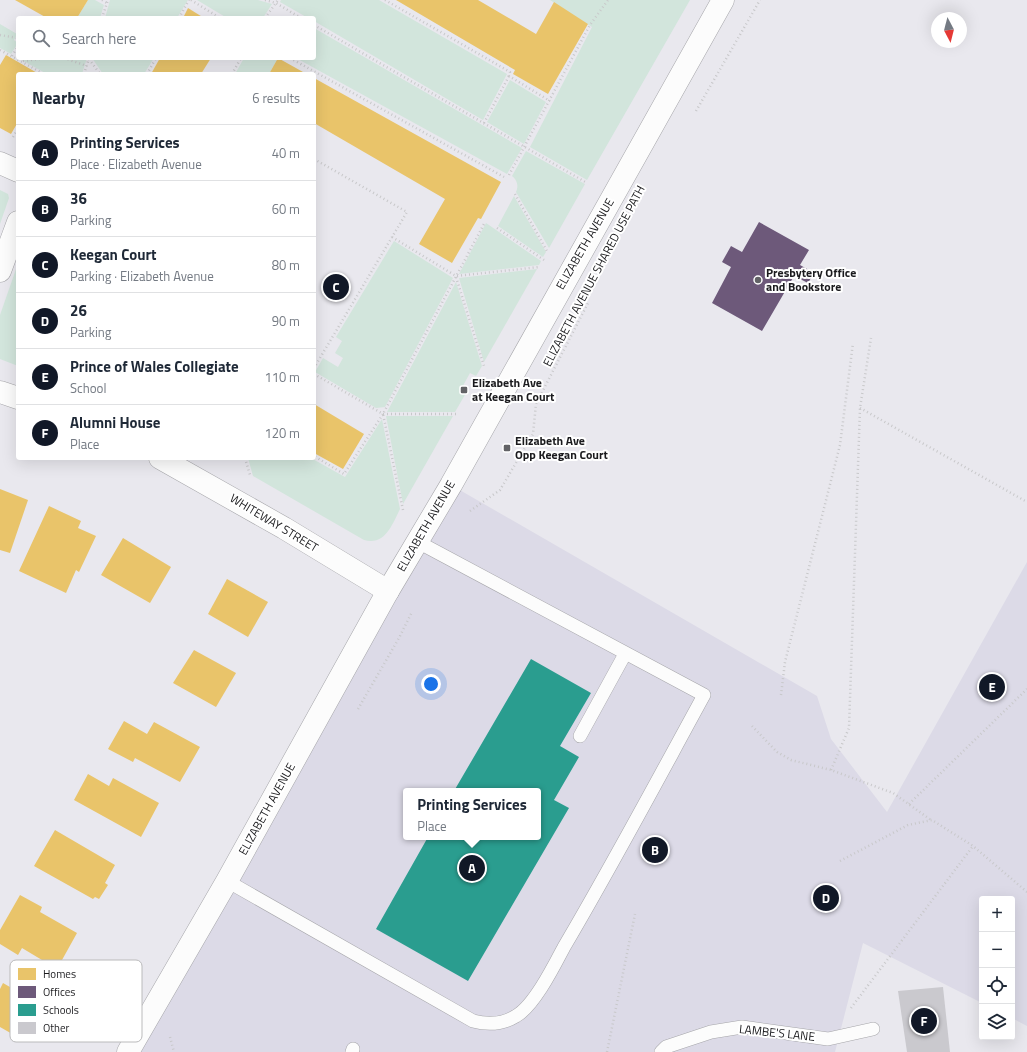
<!DOCTYPE html>
<meta charset="utf-8">
<style>
:root{--surface:#fff;--page:#f2f2f3;--text:#1f2937;--muted:#747a83;--line:#e0e1e3;--accent:#111827}
body{margin:0;font-family:"Titillium Web",sans-serif;background:var(--page);color:var(--text)}
.controls{position:absolute;right:12px;bottom:12px;display:grid;overflow:hidden;border-radius:4px;box-shadow:0 4px 16px #0002}
.controls button{width:36px;height:36px;display:grid;place-items:center;padding:0;border:0;border-bottom:1px solid var(--line);background:var(--surface);color:var(--text);font:20px sans-serif}
.compass{position:absolute;left:931px;top:12px;width:36px;height:36px;border-radius:50%;background:var(--surface);box-shadow:0 4px 16px #0002;rotate:173deg}
.you{position:absolute;left:431px;top:684px;width:14px;height:14px;margin:-10px;border:3px solid #fff;border-radius:50%;background:#1a73e8;box-shadow:0 0 0 6px #1a73e833}
.badge{display:grid;place-items:center;width:26px;height:26px;border-radius:50%;background:var(--accent);color:#fff;font-size:13px;font-weight:700}
.pin{position:absolute;translate:-50% -50%;border:2px solid #fff;box-shadow:0 1px 4px #0006}
.popup{position:absolute;left:403px;top:788px;width:138px;height:52px;box-sizing:border-box;display:grid;place-content:center;border-radius:4px;background:var(--surface);filter:drop-shadow(0 1px 3px #0005);font-size:13px;white-space:nowrap;color:var(--muted)}
.popup b{font-size:15px;color:var(--text)}
.popup::after{content:'';position:absolute;left:50%;top:100%;margin-left:-8px;border:8px solid transparent;border-top-color:var(--surface)}
.list{margin:0;padding:0;list-style:none}
h2{display:flex;justify-content:space-between;align-items:center;height:52px;margin:0;padding:0 16px;font-size:17px}
h2 small{font-size:13px;font-weight:400;color:var(--muted)}
.list li{display:grid;grid-template-columns:26px 1fr auto;gap:12px;align-items:center;box-sizing:border-box;height:56px;padding:0 16px;border-top:1px solid var(--line)}
.list b{display:block;font-size:15px;white-space:nowrap}
.list p{margin:0;font-size:13px;white-space:nowrap;color:var(--muted)}
.list em{font-size:13px;font-style:normal;color:var(--muted)}
.icon{flex:none;width:22px;height:22px;fill:none;stroke:currentColor;stroke-width:2;stroke-linecap:round;stroke-linejoin:round}
.map{position:relative;flex:none;width:1027px;height:1052px;overflow:hidden}
.search{position:absolute;background:var(--surface);box-shadow:0 4px 16px #0002;left:16px;top:16px;width:300px;height:44px;display:flex;align-items:center;gap:10px;box-sizing:border-box;padding:0 14px;border-radius:4px;color:var(--muted);font-size:15px}
.panel{position:absolute;background:var(--surface);box-shadow:0 4px 16px #0002;left:16px;top:72px;width:300px;height:388px;border-radius:4px}
.map>svg:first-child{display:block}
.built{fill:#dcdae7;fill-rule:evenodd}
.green{fill:#d2e5dc}
.homes{fill:#e9c46a}
.offices{fill:#6d597a}
.schools{fill:#2a9d8f}
.building{fill:#cac9ce}
.lines{fill:none;stroke-linecap:round;stroke-linejoin:round}
.service-casing{stroke:#a5a5a9;stroke-width:14}
.minor-casing{stroke:#a5a5a9;stroke-width:23}
.secondary-casing{stroke:#a5a5a9;stroke-width:23}
.path{stroke:#c8c8ca;stroke-width:2.5;stroke-dasharray:1 3;stroke-linecap:butt}
.service{stroke:#fcfcfc;stroke-width:13}
.minor{stroke:#fcfcfc;stroke-width:22}
.secondary{stroke:#fcfcfc;stroke-width:22}
.poi-dot{fill:#626266;stroke:#fff;stroke-width:1.5}
.labels{text-anchor:middle;stroke-width:4;stroke-linejoin:round;paint-order:stroke}
.street-label{font-size:12px;fill:#1a1a1d;stroke:#fff}
.poi-label{font-size:12px;font-weight:bold;fill:#1a1a1d;stroke:#fff;text-anchor:start}
.key{fill:#fff;stroke:#bababb;stroke-width:1}
.key-label{font-size:11px;fill:#1a1a1d}
</style>
<div class="map">
<svg width="1027" height="1052" viewBox="0 0 1027 1052">
<rect width="100%" height="100%" fill="#e9e8ee"/>
<path class="built" d="M451 485 817 696 831 739 887 812 1027 562V1026L1012 1018V899H982V1003L863 943 835 1052H128ZM406 791H538V837H406Z"/>
<g class="green">
<path d="M88 0H95L104 5 100 18H77Z"/>
<path d="M110 0H188L177 18H105Z"/>
<path d="M197 0H258L272 4 263 18H227Z"/>
<path d="M281 0H379L507 74 483 120 314 21V18H308L280 2Z"/>
<path d="M550 0H690L587 180 530 147 592 27Z"/>
<path d="M0 24 17 34 14 40 18 43 11 54 0 48Z"/>
<path d="M314 28 522 148 507 174 296 58H314Z"/>
<path d="M18 58H87L82 74H47Z"/>
<path d="M92 58H154L144 74H103Z"/>
<path d="M244 58H278L269 74H235Z"/>
<path d="M510 80 546 102 524 144 487 122Z"/>
<path d="M526 151 585 184 549 248 516 192C519 186 517 180 512 176Z"/>
<path d="M0 190 8 194 9 198 0 224Z"/>
<path d="M514 196 546 252 543 257 498 226Z"/>
<path d="M486 223 541 261 539 265 459 274Z"/>
<path d="M394 241 453 278 385 407 376 408 315 372 323 358 338 367 343 358 335 353 342 341 336 337Z"/>
<path d="M16 269 18 270V366L0 359V315Z"/>
<path d="M537 269 484 362 459 278Z"/>
<path d="M456 282 482 366 476 376 470 373 460 391 466 393 455 412H387Z"/>
<path d="M386 416H453L403 504Z"/>
<path d="M382 419 400 509C392 525 385 546 364 540L253 476 248 458H311L345 477Z"/>
</g>
<g class="homes">
<path d="M15 0H88L77 18H47Z"/>
<path d="M396 0H478L536 34 554 2 588 24 548 94 513 74 515 70Z"/>
<path d="M188 8 204 18H183Z"/>
<path d="M6 55 39 74H18V122L11 134 0 128V65Z"/>
<path d="M160 58H211L201 74H151Z"/>
<path d="M278 58 303 72 307 74H269Z"/>
<path d="M314 78 501 182 481 219 478 218 452 263 419 244 445 199 314 123Z"/>
<path d="M314 404 364 434 343 469 314 453Z"/>
<path d="M0 489 28 500 10 553 0 550Z"/>
<path d="M49 506 81 521 78 528 96 536 79 572 76 570 66 593 19 571Z"/>
<path d="M123 538 171 567 150 603 101 575Z"/>
<path d="M227 579 268 602 248 637 208 614Z"/>
<path d="M194 650 236 673 216 707 173 683Z"/>
<path d="M124 721 147 734 154 722 200 747 180 782 135 758 133 762 108 749Z"/>
<path d="M88 774 109 786 113 778 159 803 141 837 74 800Z"/>
<path d="M55 830 115 865 105 883 108 885 99 899 95 897 93 899 34 866Z"/>
<path d="M20 895 42 907 40 912 77 933 57 969 22 948 18 955 0 944V930Z"/>
<path d="M3 983 41 1005 21 1039 0 1027V989Z"/>
</g>
<path class="offices" d="M759 222 809 250 800 265 814 273 808 283 794 276 762 331 712 303 731 267 722 262 731 246 742 252Z"/>
<path class="schools" d="M531 659 591 693 560 746 579 757 554 800 569 808 468 981 376 929 428 837H538V791H454Z"/>
<path class="building" d="M943 987 950 1052H907L898 991Z"/>
<g class="lines">
<g class="service-casing">
<g id="service">
<path d="M580 736 625 654"/>
<path d="M227 881 473 1021C488 1025 503 1024 516 1016 534 1006 554 966 564 947 613 864 658 779 704 695L418 542"/>
<path d="M352 1052 353 1049"/>
<path d="M661 1052 666 1047 711 1032 742 1027 828 1039 873 1029"/>
</g>
</g>
<g class="minor-casing">
<g id="minor">
<path d="M0 163 18 171"/>
<path d="M0 271 18 222"/>
<path d="M0 392 18 398"/>
<path d="M160 458 284 528 388 591"/>
</g>
</g>
<g class="secondary-casing">
<path id="secondary" d="M128 1052 227 881 388 591 451 485 723 0"/>
</g>
<g class="path">
<path d="M102 0 107 3"/>
<path d="M191 0 220 18"/>
<path d="M265 0 276 3 301 18"/>
<path d="M385 0 510 72 509 76 550 101"/>
<path d="M102 18 108 0"/>
<path d="M179 18 189 0"/>
<path d="M265 18 278 0"/>
<path d="M314 25 587 183"/>
<path d="M0 35 17 38"/>
<path d="M0 50 44 74"/>
<path d="M12 56 18 46"/>
<path d="M64 58 87 66"/>
<path d="M290 58 504 177"/>
<path d="M89 59 100 74"/>
<path d="M23 61 48 58"/>
<path d="M84 74 89 58"/>
<path d="M147 74 156 58"/>
<path d="M232 74 241 58"/>
<path d="M696 111 760 0"/>
<path d="M484 123 509 76"/>
<path d="M13 137 18 129"/>
<path d="M314 159 407 212 314 368"/>
<path d="M509 175 590 25 608 0"/>
<path d="M515 194 548 253"/>
<path d="M497 228 544 260"/>
<path d="M392 237 456 276 539 267"/>
<path d="M456 277 484 366"/>
<path d="M314 374 383 414 344 474 314 456"/>
<path d="M860 408 1027 502"/>
<path d="M383 414H457"/>
<path d="M245 458 250 475"/>
<path d="M403 510 383 414 485 222"/>
<path d="M470 511 500 490 533 434 536 404 588 303"/>
<path d="M781 695 785 662 840 445 853 343"/>
<path d="M358 709 399 638 412 612"/>
<path d="M752 726 777 752 791 760 831 770 893 793 931 820"/>
<path d="M831 770 849 728 860 408 871 338"/>
<path d="M909 804 1027 689"/>
<path d="M840 861 908 825 932 820 973 846 1027 892"/>
<path d="M851 1008 973 846"/>
<path d="M170 1037 174 1052"/>
<path d="M607 1052 635 914"/>
</g>
<use href="#service" class="service"/>
<use href="#minor" class="minor"/>
<use href="#secondary" class="secondary"/>
</g>
<g class="poi-dot">
<circle cx="758" cy="280" r="4"/>
<rect x="460" y="386" width="8" height="8" rx="2"/>
<rect x="503" y="444" width="8" height="8" rx="2"/>
</g>
<g class="labels">
<g class="street-label">
<text transform="translate(585 244) rotate(-60)" y="4">ELIZABETH AVENUE</text>
<text transform="translate(594 276) rotate(-62)" y="4">ELIZABETH AVENUE SHARED USE PATH</text>
<text transform="translate(274 523) rotate(31)" y="4">WHITEWAY STREET</text>
<text transform="translate(426 526) rotate(-60)" y="4">ELIZABETH AVENUE</text>
<text transform="translate(267 809) rotate(-61)" y="4">ELIZABETH AVENUE</text>
<text transform="translate(777 1033) rotate(6)" y="4">LAMBE'S LANE</text>
</g>
<g class="poi-label">
<text x="766" y="277">Presbytery Office<tspan x="766" dy="14">and Bookstore</tspan></text>
<text x="472" y="387">Elizabeth Ave<tspan x="472" dy="14">at Keegan Court</tspan></text>
<text x="515" y="445">Elizabeth Ave<tspan x="515" dy="14">Opp Keegan Court</tspan></text>
</g>
</g>
<rect x="10" y="960" width="132" height="82" rx="6" class="key"/>
<rect x="18" y="968" width="18" height="12" fill="#e9c46a"/>
<rect x="18" y="986" width="18" height="12" fill="#6d597a"/>
<rect x="18" y="1004" width="18" height="12" fill="#2a9d8f"/>
<rect x="18" y="1022" width="18" height="12" fill="#cac9ce"/>
<g class="key-label">
<text x="43" y="978">Homes</text>
<text x="43" y="996">Offices</text>
<text x="43" y="1014">Schools</text>
<text x="43" y="1032">Other</text>
</g>
</svg>
<div class="controls">
<button>+</button>
<button>−</button>
<button><svg class="icon" aria-label="locate" viewBox="0 0 24 24"><circle cx="12" cy="12" r="6"/><path d="M12 2v4M12 18v4M2 12h4M18 12h4"/></svg></button>
<button><svg class="icon" aria-label="layers" viewBox="0 0 24 24"><path d="M12 4l9 5-9 5-9-5zM3 14l9 5 9-5"/></svg></button>
</div>
<svg class="compass" viewBox="-18 -18 36 36"><path d="M0-13l5 13h-10z" fill="#e53935"/><path d="M0 13l5-13h-10z" fill="#747a83"/></svg>
<div class="you"></div>
<div class="pin badge" style="left:472px;top:868px">A</div>
<div class="popup"><b>Printing Services</b>Place</div>
<div class="pin badge" style="left:655px;top:850px">B</div>
<div class="pin badge" style="left:336px;top:287px">C</div>
<div class="pin badge" style="left:826px;top:898px">D</div>
<div class="pin badge" style="left:992px;top:687px">E</div>
<div class="pin badge" style="left:924px;top:1021px">F</div>
<div class="search"><svg class="icon" aria-label="search" viewBox="0 0 24 24"><circle cx="10" cy="10" r="6"/><path d="M15 15l6 6"/></svg>Search here</div>
<section class="panel">
<h2>Nearby<small>6 results</small></h2>
<ul class="list">
<li><span class="badge">A</span><div><b>Printing Services</b><p>Place · Elizabeth Avenue</p></div><em>40 m</em></li>
<li><span class="badge">B</span><div><b>36</b><p>Parking</p></div><em>60 m</em></li>
<li><span class="badge">C</span><div><b>Keegan Court</b><p>Parking · Elizabeth Avenue</p></div><em>80 m</em></li>
<li><span class="badge">D</span><div><b>26</b><p>Parking</p></div><em>90 m</em></li>
<li><span class="badge">E</span><div><b>Prince of Wales Collegiate</b><p>School</p></div><em>110 m</em></li>
<li><span class="badge">F</span><div><b>Alumni House</b><p>Place</p></div><em>120 m</em></li>
</ul>
</section>
</div>
